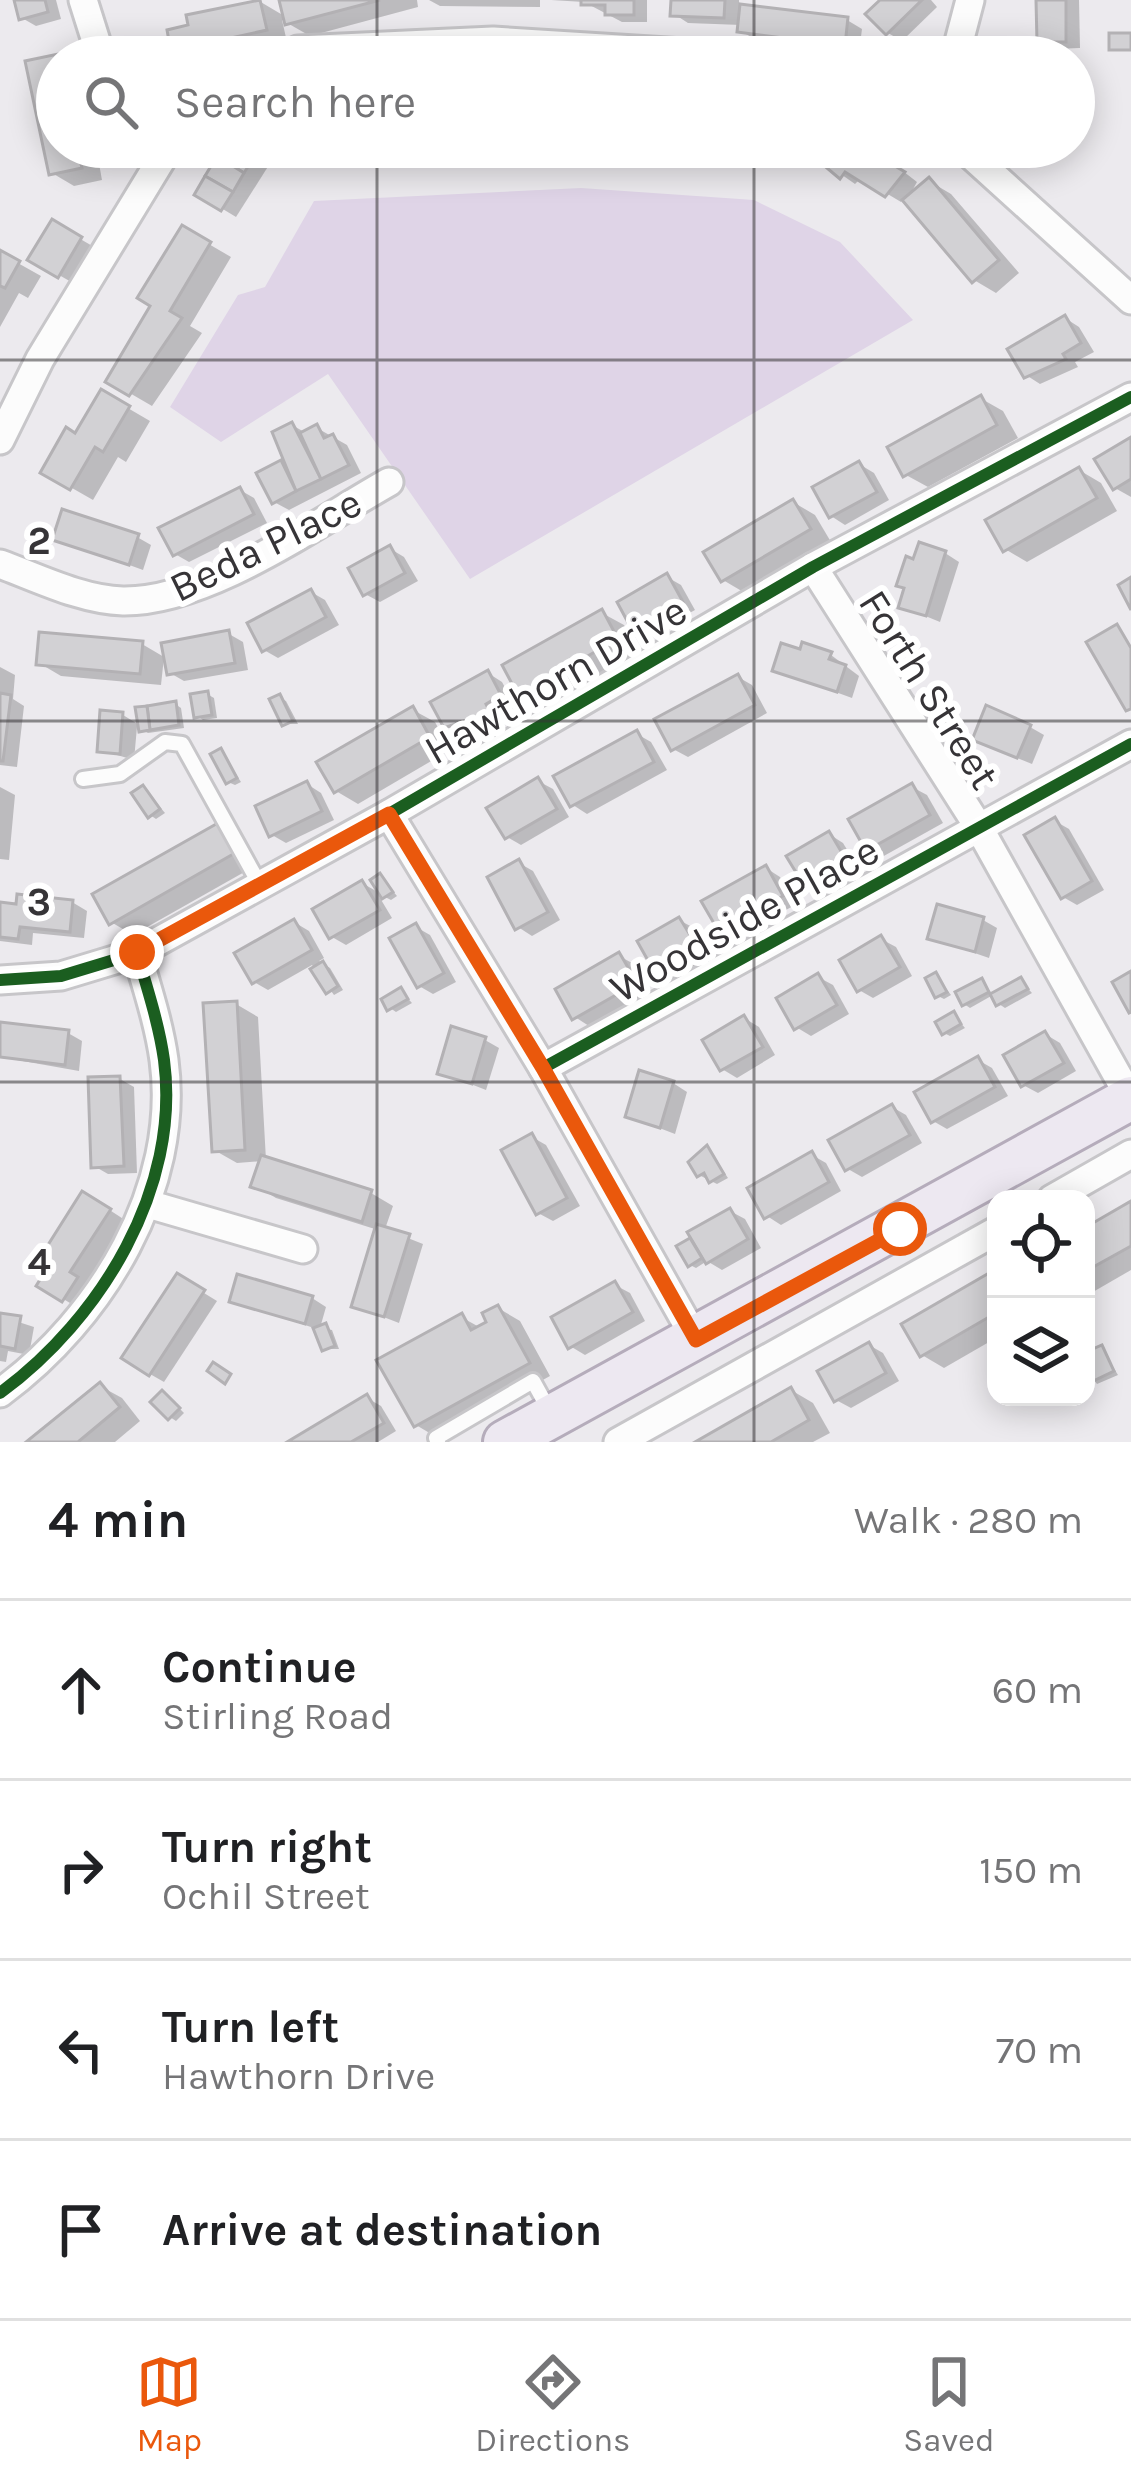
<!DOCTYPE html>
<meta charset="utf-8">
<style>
:root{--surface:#fff;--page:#f2f2f2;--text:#202124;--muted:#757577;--line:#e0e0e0;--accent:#ea580c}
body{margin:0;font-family:Karla,sans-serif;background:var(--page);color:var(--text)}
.controls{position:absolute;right:36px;bottom:36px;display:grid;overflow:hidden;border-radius:24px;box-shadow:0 6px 30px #0003}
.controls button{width:108px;height:108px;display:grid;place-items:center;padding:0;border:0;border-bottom:3px solid var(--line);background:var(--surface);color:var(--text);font:60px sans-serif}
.stop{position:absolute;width:36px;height:36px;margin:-27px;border:9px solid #ea580c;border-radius:50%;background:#fff}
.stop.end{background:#ea580c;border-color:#fff;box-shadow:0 3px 12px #0008}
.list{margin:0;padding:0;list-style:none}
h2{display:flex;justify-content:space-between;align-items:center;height:156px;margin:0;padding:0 48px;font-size:51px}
h2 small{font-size:39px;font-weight:400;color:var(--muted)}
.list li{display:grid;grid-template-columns:78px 1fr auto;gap:36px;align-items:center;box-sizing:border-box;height:180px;padding:0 48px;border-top:3px solid var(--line)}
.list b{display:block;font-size:45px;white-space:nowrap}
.list p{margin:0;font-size:39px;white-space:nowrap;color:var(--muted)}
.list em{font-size:39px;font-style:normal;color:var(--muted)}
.icon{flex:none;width:66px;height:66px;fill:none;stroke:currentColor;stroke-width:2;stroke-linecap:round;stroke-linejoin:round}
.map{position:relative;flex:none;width:1131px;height:1442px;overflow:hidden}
.search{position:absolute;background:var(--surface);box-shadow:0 6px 30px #0003;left:36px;right:36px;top:36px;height:132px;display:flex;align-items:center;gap:30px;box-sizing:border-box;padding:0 42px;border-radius:66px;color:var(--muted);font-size:45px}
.sheet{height:876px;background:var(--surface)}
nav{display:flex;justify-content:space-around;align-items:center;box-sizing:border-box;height:168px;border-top:3px solid var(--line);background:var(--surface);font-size:33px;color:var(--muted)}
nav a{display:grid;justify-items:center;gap:6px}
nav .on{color:var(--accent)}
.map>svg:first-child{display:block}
.green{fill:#dfd4e7}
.shadow{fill:#0003}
.building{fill:#d2d1d4;stroke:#b3b1b4;stroke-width:3}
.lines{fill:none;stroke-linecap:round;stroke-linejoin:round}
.service-casing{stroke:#c7c6c9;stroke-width:20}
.minor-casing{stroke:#c7c6c9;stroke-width:33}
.primary-casing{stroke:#b5acbb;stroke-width:48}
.service{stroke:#fcfcfc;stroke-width:14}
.minor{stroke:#fcfcfc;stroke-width:27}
.primary{stroke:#ede8f1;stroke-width:42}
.cycleway-casing{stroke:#fff;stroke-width:20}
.cycleway{stroke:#1b5e20;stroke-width:12}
.route{stroke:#ea580c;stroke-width:15}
.grid{fill:none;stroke:#363437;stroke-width:3;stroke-opacity:0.55}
.labels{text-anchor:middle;stroke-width:12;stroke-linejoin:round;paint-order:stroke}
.street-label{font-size:42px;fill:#363437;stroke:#fff}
.grid-label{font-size:39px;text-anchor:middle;font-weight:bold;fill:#363437;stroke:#fff;stroke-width:12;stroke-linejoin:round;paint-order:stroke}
</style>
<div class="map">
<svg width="1131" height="1442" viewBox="0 0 1131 1442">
<rect width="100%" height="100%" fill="#eceaee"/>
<path class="green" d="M581 188 754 200 840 242 913 320 470 579 328 374 221 442 170 407 238 295 265 287 314 201Z"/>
<g class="shadow">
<path d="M17 0H56L61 19 36 26 22 18Z"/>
<path d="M282 0H417L418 7 310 36 282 20 287 42 220 57H154L151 48 173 43 259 1 286 17Z"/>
<path d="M429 0H540V7L440 6Z"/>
<path d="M551 0H647V22H622L584 2Z"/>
<path d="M674 0H739V6L847 20 862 29 859 52 754 39 740 30 741 25 688 23 674 14Z"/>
<path d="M884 0H931L937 7 902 41 888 33Z"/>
<path d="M1039 0H1079L1080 48 1054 49 1040 41Z"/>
<path d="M1074 67 1080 71 1081 121 1074 122Z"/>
<path d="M57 147H96L102 180 74 186 52 173Z"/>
<path d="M226 147H240L269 165 236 217 198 194Z"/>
<path d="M286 147H327L296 153Z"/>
<path d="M837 147 899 168 917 182 907 200 929 181 951 194 1019 273 996 293 974 280 904 198 901 202 861 178 855 184 825 163Z"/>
<path d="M53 223 94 247 73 283 31 259Z"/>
<path d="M183 229 231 257 190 326 202 333 152 406 109 381 155 305Z"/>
<path d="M0 253 41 276 28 298 19 293 0 327Z"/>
<path d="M1065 318 1079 327 1094 352 1075 362 1078 367 1040 384 1026 375Z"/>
<path d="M102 393 150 421 126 462 118 457 93 500 44 472 77 437Z"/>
<path d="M980 398 1003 411 1018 438 928 487 906 475Z"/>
<path d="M292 425 306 433 317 428 347 445 361 473 289 510 274 502 260 474 290 459Z"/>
<path d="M1131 441V497L1115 488Z"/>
<path d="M859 464 874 473 889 500 845 525 831 516Z"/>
<path d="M1079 470 1101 483 1117 511 1027 562 1005 549Z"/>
<path d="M240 490 254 498 267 523 189 562 175 554Z"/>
<path d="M793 502 815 515 831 542 745 593 723 580Z"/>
<path d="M137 537 151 545 143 570 55 538Z"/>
<path d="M389 548 404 557 418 581 380 602 365 594Z"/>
<path d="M945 553 959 562 940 622 901 606 915 563Z"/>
<path d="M667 577 681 585 695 610 648 636 634 628Z"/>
<path d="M311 592 325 600 339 625 278 658 264 650Z"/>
<path d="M602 613 624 625 639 652 543 705 521 693Z"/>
<path d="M229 634 243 642 248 670 184 681 170 673Z"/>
<path d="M142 644 164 657 161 685 61 676 39 663Z"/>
<path d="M831 655 859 676 852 698 775 670Z"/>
<path d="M0 667 15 675 13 699 24 706 17 767 0 765Z"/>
<path d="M488 673 502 682 514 704 498 712 503 720 461 734 446 726Z"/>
<path d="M738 677 752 685 767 713 688 757 673 749Z"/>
<path d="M207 694 214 698 217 718 203 720 197 716Z"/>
<path d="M280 698 286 701 298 724H284Z"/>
<path d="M175 704 181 708 184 728 148 733 137 727 134 760 100 750 123 715 141 726Z"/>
<path d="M413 710 435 722 450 750 358 804 336 791Z"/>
<path d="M1030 727 1044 735 1032 764 990 747Z"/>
<path d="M637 734 651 742 667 770 587 814 573 805Z"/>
<path d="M221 751 241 782 235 785 228 782Z"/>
<path d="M538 781 553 789 569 817 521 845 507 837Z"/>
<path d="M307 784 321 793 334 820 286 843 272 835Z"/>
<path d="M0 787 15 795 9 860 0 859Z"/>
<path d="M912 787 927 795 943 823 882 857 868 849Z"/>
<path d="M144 788 165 813 156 819 150 815Z"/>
<path d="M1055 821 1069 829 1104 890 1077 905 1063 897Z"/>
<path d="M218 826 255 866 133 935 111 922Z"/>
<path d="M829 834 843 843 860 871 821 894 807 885Z"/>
<path d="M519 863 533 871 560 920 532 936 518 927Z"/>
<path d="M766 868 780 877 795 905 735 938 721 930Z"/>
<path d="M380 876 397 896 391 900 377 893 392 918 346 945 332 937 362 883 383 895Z"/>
<path d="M72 902 87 911 84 938 33 933 32 945 0 941V905Z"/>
<path d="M679 920 694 928 710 957 672 979 657 971Z"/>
<path d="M983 920 997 928 989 958 931 938Z"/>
<path d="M294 922 309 931 324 958 319 961 330 968 343 990 334 995 312 965 268 990 254 982Z"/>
<path d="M416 927 430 935 456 982 433 994 419 986Z"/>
<path d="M881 939 896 947 912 976 873 998 859 990Z"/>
<path d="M619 956 634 964 649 992 589 1026 575 1017Z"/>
<path d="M936 975 951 995 944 999 938 996Z"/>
<path d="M818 977 833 985 849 1014 811 1036 796 1027Z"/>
<path d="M982 981 993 995 970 1008 964 1004Z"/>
<path d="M1021 981 1032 993 1005 1008 999 1004Z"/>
<path d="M401 991 412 1003 396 1012 390 1008Z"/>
<path d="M236 1004 258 1017 266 1160 371 1193 393 1206 385 1229 423 1244 399 1323 355 1306 378 1230 276 1198 254 1185 262 1161 237 1163 214 1150Z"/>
<path d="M954 1015 965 1028 950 1036 944 1033Z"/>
<path d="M744 1018 759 1027 775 1055 737 1078 722 1069Z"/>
<path d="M0 1025 68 1033 82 1041 79 1071 0 1057Z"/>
<path d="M1045 1034 1060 1043 1076 1071 1038 1093 1023 1085Z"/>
<path d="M485 1040 499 1048 486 1090 440 1072Z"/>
<path d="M978 1060 992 1068 1008 1096 947 1129 933 1121Z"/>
<path d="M120 1079 134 1087 137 1173 108 1174 94 1166Z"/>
<path d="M673 1083 687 1092 675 1134 628 1116Z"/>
<path d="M892 1107 906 1115 922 1143 862 1177 848 1169Z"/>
<path d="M532 1137 546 1145 580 1206 553 1221 538 1213Z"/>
<path d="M708 1148 728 1178 717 1184 699 1175Z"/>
<path d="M812 1155 826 1163 841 1191 781 1225 767 1216Z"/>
<path d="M1131 1205V1270L1086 1296V1231Z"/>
<path d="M105 1207 131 1224 85 1312 40 1285Z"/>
<path d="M730 1211 745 1219 761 1248 722 1270 707 1261 696 1268 690 1265V1241L699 1246Z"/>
<path d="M996 1273V1338L944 1368 922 1355Z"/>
<path d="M178 1277 217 1301 164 1382 150 1374Z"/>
<path d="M615 1285 630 1293 645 1321 585 1355 570 1346Z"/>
<path d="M312 1298 326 1307 320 1328 332 1330 339 1349H324L317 1329 232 1301Z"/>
<path d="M498 1308 520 1321 550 1376 438 1438 416 1425 461 1317 481 1328Z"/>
<path d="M0 1316 34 1327 29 1355 8 1351 6 1362 0 1361Z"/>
<path d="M869 1345 883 1353 899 1381 851 1408 836 1400Z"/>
<path d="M1102 1349 1118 1375 1097 1384 1086 1370V1356Z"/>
<path d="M100 1386 122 1398 140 1421 115 1442H31Z"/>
<path d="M791 1390 813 1403 830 1433 813 1442H701Z"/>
<path d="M168 1397 184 1413 176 1421 170 1417Z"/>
<path d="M367 1398 381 1406 396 1431 378 1442H292Z"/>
</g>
<g class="building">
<path d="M14 0H45L48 12 19 20Z"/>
<path d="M260 0 267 30 199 45 201 55 151 57 148 46 169 41 167 30 188 25 186 15Z"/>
<path d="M279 0H380L285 25Z"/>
<path d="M581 0H634V15H605V5H581Z"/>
<path d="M671 0H725L724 18 670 16Z"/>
<path d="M880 0H922L886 35 865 14Z"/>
<path d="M1036 0H1066V42H1037Z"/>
<path d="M740 4 848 17 845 46 737 32Z"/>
<rect x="1109" y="33" width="22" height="17"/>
<path d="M58 54 57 147H77L82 168 49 175 25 61Z"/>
<path d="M223 147H245L256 154 244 173 217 156Z"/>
<path d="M833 147 858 153 863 147 905 172 885 197 845 172 840 179 821 163Z"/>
<path d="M217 156 244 173 233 192 205 176Z"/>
<path d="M205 176 233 192 221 211 194 195Z"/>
<path d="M929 177 999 260 972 283 902 200Z"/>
<path d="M52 219 82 237 58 278 27 260Z"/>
<path d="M182 225 211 242 170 311 182 318 129 396 105 382 150 306 137 298Z"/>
<path d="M0 250 20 261 5 288 0 286Z"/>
<path d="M1065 315 1081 343 1063 354 1066 359 1024 378 1007 349Z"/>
<path d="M101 389 130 406 103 452 95 447 70 490 40 473 66 427 75 433Z"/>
<path d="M981 395 997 425 903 477 887 447Z"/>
<path d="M292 422 321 479 296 491 272 432Z"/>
<path d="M317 424 324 438 333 434 349 465 321 479 300 433Z"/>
<path d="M1131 437V479L1113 490 1094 459Z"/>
<path d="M281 460 296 491 272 504 256 473Z"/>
<path d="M859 461 877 492 829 518 812 487Z"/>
<path d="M1079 467 1097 498 1003 552 985 520Z"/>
<path d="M240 487 254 514 173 556 158 528Z"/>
<path d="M793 499 811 529 721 582 703 552Z"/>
<path d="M62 509 139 534 129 565 52 540Z"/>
<path d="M919 542 946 551 926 616 898 608 904 588 896 586 906 556 913 559Z"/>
<path d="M390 545 405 573 363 596 348 568Z"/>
<path d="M667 573 683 602 632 630 617 602Z"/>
<path d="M1131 577V610L1118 585Z"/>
<path d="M311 589 326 617 262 652 247 623Z"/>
<path d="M602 609 618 639 518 695 502 665Z"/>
<path d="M1117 624 1131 648V709L1126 711 1086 642Z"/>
<path d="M229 630 235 663 167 675 161 643Z"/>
<path d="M39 632 143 641 140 674 36 665Z"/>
<path d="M802 642 832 652 829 659 846 665 837 692 772 671 781 643 800 649Z"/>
<path d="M488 670 501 695 486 704 490 712 444 728 430 702Z"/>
<path d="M738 674 755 705 671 751 654 719Z"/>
<path d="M208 691 212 715 194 718 190 694Z"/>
<path d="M0 693 11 695 3 761H0Z"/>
<path d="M280 694 293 721 282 726 269 699Z"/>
<path d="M176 701 179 725 150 730 147 706Z"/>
<path d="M986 705 1031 725 1017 758 972 740Z"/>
<path d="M147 706 150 730 139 732 135 707Z"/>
<path d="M413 706 430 737 334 793 316 762Z"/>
<path d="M100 710 123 712 120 754 97 752Z"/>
<path d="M637 730 654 762 570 807 553 776Z"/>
<path d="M221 748 237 778 226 784 210 754Z"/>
<path d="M538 777 557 809 505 839 486 808Z"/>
<path d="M307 781 322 811 269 837 255 806Z"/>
<path d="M912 783 930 815 866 851 848 819Z"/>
<path d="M143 785 160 809 148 818 131 793Z"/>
<path d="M1055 817 1092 881 1061 899 1024 835Z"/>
<path d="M218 823 235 853 109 925 92 894Z"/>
<path d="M829 831 848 863 805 887 786 856Z"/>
<path d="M519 859 548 912 515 930 487 877Z"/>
<path d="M766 865 783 896 719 932 701 901Z"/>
<path d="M380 873 393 892 382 899 370 880Z"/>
<path d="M362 880 380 910 329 939 312 909Z"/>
<path d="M17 894 73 900 70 932 20 927 18 939 0 937V902L16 904Z"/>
<path d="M937 904 984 917 975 952 927 939Z"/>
<path d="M679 917 698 948 655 973 637 941Z"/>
<path d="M294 919 312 950 252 984 234 953Z"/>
<path d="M416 923 444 973 417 988 389 938Z"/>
<path d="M881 935 900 967 857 992 839 960Z"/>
<path d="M619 952 637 983 572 1020 555 989Z"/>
<path d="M323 961 338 986 326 994 310 969Z"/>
<path d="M1131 971V1012L1129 1013 1112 982Z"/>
<path d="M936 972 947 992 935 998 925 978Z"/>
<path d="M818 973 837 1005 794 1030 776 998Z"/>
<path d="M1021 977 1028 989 996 1006 990 994Z"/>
<path d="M982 978 989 992 962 1006 955 992Z"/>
<path d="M401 987 408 999 387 1011 381 999Z"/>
<path d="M237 1001 245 1150 212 1152 203 1003Z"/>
<path d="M954 1011 961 1024 942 1035 935 1022Z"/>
<path d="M744 1015 763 1047 720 1071 702 1040Z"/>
<path d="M0 1022 69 1030 65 1065 0 1057Z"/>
<path d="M451 1026 486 1037 472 1084 437 1074Z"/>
<path d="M1045 1031 1064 1063 1021 1087 1003 1055Z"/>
<path d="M978 1056 995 1087 931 1123 914 1092Z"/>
<path d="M639 1070 674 1081 660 1128 625 1117Z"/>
<path d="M120 1076 124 1166 91 1168 88 1077Z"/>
<path d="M892 1104 910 1135 845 1171 828 1140Z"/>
<path d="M532 1133 567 1198 536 1215 501 1150Z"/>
<path d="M707 1145 724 1174 709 1183 704 1173 697 1177 688 1162Z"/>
<path d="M812 1151 829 1182 764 1219 747 1188Z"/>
<path d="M261 1155 372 1190 362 1222 250 1187Z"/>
<path d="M82 1191 111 1209 70 1272 78 1277 62 1302 36 1286 51 1262 41 1256Z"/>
<path d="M1131 1201V1246L1086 1271V1227Z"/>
<path d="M730 1208 748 1239 706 1264 687 1232Z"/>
<path d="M376 1224 410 1234 384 1317 351 1307Z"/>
<path d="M690 1238 702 1258 688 1267 676 1246Z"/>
<path d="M996 1269V1313L920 1357 901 1324Z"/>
<path d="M177 1273 205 1290 149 1376 121 1358Z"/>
<path d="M237 1274 313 1296 305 1324 229 1302Z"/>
<path d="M615 1281 633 1312 568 1349 551 1317Z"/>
<path d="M498 1305 530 1363 414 1427 376 1360 462 1313 471 1330 486 1322 482 1313Z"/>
<path d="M0 1313 21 1316 15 1349 0 1346Z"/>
<path d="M326 1323 335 1346 322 1351 313 1328Z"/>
<path d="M869 1342 886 1373 834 1402 817 1371Z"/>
<path d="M1102 1345 1114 1371 1089 1383 1086 1352Z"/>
<path d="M213 1362 231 1374 225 1384 207 1371Z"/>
<path d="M100 1382 120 1407 78 1442H26Z"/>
<path d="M791 1387 809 1420 771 1442H695Z"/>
<path d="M162 1390 180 1408 168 1420 150 1402Z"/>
<path d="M367 1394 384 1423 351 1442H287Z"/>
</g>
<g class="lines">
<g class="service-casing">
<g id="service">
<path d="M83 779 120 774 165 742 182 744 260 885"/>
<path d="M438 1442 436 1438 533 1381 549 1410"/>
</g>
</g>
<g class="minor-casing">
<g id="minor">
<path d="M83 0 101 57"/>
<path d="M285 57 298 50 493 41 747 57"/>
<path d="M955 57 970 0"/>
<path d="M962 147 1131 300"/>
<path d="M0 440 40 359 169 147"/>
<path d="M0 564C38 578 82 600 123 601 208 602 316 523 389 482"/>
<path d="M813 567 978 826 1130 1098"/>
<path d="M389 814 543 1068 696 1340"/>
<path d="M0 980 61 976 137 953 389 814 813 567 1131 397"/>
<path d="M543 1068 1131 744"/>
<path d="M1052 1199 1131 1154"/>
<path d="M148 1204 303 1249"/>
<path d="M0 1393C101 1319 181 1188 164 1060 159 1024 147 988 137 953"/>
<path d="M618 1442 996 1231"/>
</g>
</g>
<g class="primary-casing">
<path id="primary" d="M505 1442 1131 1098"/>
</g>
<use href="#service" class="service"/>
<use href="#minor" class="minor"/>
<use href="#primary" class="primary"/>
<g class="cycleway-casing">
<g id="cycleway">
<path d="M0 980 61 976 137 953 389 814 813 567 1131 397"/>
<path d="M543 1068 1131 744"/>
<path d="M0 1393C101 1319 181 1188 164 1060 159 1024 147 988 137 953"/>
</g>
</g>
<use href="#cycleway" class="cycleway"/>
</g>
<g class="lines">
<path class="route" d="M137 952 389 814 543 1068 696 1340 900 1229"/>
</g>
<path class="grid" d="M377 0V57M754 0V57M377 147V1442M754 147V1442M0 360H1131M0 721H1131M0 1082H1131"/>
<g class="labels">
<g class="street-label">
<text transform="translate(265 544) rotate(-26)" y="15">Beda Place</text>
<text transform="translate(555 679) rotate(-30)" y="15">Hawthorn Drive</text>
<text transform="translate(930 689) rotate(58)" y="15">Forth Street</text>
<text transform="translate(744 918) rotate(-29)" y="15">Woodside Place</text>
</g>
</g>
<g class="grid-label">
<text x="39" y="554">2</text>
<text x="39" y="915">3</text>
<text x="39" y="1275">4</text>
</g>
</svg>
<div class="controls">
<button><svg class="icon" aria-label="locate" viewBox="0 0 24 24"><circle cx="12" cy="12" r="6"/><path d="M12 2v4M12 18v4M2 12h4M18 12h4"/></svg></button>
<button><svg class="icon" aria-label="layers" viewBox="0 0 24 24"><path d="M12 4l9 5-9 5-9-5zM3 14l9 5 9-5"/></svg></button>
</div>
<div class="stop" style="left:900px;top:1229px"></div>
<div class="stop end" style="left:137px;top:952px"></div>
<div class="search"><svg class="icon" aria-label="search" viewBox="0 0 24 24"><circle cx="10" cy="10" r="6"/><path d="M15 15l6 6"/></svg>Search here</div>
</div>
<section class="sheet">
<h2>4 min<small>Walk · 280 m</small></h2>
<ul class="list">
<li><svg class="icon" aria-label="ahead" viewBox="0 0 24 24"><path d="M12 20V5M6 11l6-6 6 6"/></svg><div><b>Continue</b><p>Stirling Road</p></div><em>60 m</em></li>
<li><svg class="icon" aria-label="right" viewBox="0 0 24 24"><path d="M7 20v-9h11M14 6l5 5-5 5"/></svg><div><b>Turn right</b><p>Ochil Street</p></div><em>150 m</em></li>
<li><svg class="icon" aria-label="left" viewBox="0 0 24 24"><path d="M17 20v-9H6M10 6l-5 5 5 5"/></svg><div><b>Turn left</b><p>Hawthorn Drive</p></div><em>70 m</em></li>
<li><svg class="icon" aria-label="arrive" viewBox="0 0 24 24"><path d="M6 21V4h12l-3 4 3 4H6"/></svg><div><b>Arrive at destination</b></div></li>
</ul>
</section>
<nav>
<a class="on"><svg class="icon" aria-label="map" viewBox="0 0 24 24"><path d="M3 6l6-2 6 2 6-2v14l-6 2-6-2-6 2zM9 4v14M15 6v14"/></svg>Map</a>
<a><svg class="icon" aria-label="directions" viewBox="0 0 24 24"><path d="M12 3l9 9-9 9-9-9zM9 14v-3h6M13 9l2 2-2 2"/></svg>Directions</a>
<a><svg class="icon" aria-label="saved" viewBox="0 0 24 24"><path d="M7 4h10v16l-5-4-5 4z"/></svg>Saved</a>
</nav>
